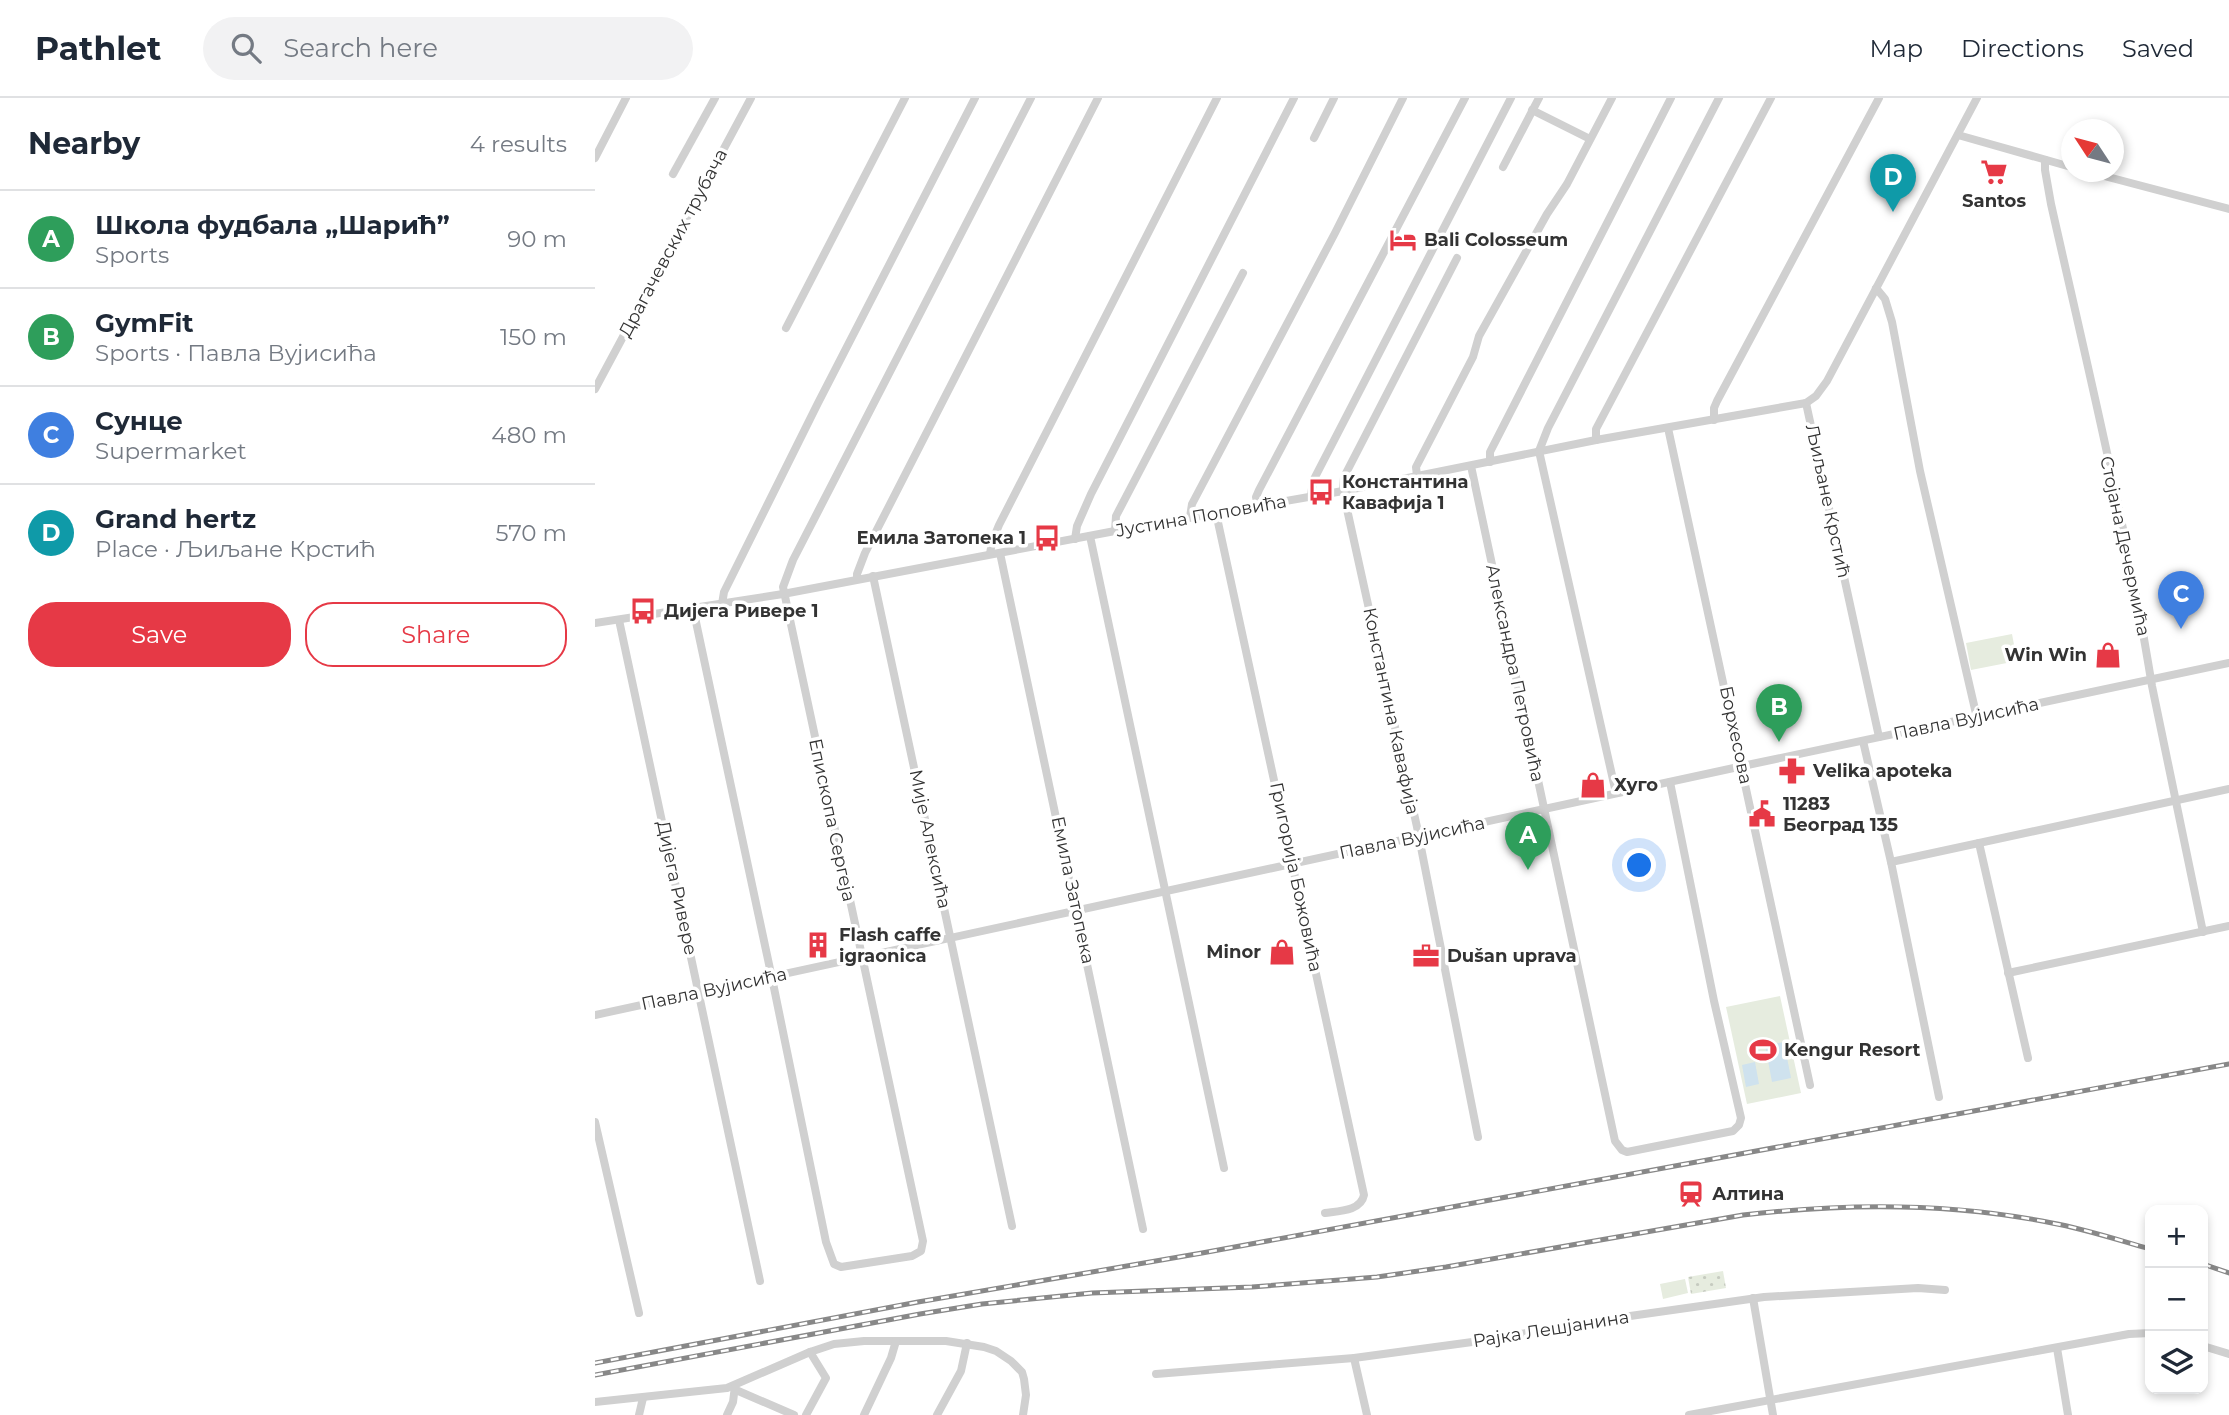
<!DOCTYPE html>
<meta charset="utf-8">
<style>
:root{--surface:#fff;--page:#f2f2f3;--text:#1f2937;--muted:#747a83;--line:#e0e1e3;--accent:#e63946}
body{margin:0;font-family:Montserrat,sans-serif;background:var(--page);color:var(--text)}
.controls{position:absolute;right:21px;bottom:21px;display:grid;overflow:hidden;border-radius:14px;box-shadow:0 4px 10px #0003}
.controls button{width:63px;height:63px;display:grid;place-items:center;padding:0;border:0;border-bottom:2px solid var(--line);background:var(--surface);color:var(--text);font:35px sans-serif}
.compass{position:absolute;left:1466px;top:21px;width:63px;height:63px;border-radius:50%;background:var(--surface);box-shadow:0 4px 10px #0003;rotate:306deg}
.you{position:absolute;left:1045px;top:768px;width:24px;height:24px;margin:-18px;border:5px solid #fff;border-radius:50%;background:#1a73e8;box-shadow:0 0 0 10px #1a73e833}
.badge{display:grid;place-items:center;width:46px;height:46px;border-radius:50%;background:var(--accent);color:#fff;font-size:23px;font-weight:700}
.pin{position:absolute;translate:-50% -58px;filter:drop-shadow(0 2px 4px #0008)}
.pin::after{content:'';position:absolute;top:37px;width:24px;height:21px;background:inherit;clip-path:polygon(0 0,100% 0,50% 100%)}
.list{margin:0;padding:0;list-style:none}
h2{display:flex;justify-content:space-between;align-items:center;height:91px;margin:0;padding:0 28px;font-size:30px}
h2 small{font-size:23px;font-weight:400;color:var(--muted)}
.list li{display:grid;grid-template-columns:46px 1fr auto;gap:21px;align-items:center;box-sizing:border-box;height:98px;padding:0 28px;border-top:2px solid var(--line)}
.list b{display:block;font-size:26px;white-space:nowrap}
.list p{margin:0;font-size:23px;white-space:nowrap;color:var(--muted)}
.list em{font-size:23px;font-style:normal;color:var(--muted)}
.actions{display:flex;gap:14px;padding:21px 28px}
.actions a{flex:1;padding:16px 0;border:2px solid var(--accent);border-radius:28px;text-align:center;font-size:24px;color:var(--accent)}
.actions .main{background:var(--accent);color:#fff}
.icon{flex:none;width:38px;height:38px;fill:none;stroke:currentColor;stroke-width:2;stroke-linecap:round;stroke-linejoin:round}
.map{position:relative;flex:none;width:1634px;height:1317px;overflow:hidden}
header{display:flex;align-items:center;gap:42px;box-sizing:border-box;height:98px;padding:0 35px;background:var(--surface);border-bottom:2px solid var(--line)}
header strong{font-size:33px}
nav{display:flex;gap:38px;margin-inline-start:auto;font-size:24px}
.search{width:490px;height:63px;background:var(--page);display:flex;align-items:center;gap:18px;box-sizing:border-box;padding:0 24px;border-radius:38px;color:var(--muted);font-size:26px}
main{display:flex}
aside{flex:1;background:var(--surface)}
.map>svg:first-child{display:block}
.park{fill:url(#park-dots)}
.pitch{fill:#e6ecdf}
.water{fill:#cfe2ee}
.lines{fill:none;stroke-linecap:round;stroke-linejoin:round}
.minor{stroke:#d0d0d0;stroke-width:8}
.rail-casing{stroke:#888;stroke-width:5}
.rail{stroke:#fff;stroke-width:2.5;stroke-dasharray:8;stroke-linecap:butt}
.labels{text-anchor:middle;stroke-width:7;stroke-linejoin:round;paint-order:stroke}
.poi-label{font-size:18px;font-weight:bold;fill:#333;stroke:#fff;text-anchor:start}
.street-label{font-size:18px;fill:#333;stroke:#fff}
</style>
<header>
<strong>Pathlet</strong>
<div class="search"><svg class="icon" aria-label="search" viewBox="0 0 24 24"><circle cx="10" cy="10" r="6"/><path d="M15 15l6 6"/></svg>Search here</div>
<nav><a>Map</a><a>Directions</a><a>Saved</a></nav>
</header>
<main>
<aside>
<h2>Nearby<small>4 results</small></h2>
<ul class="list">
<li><span class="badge" style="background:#2e9e5b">A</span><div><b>Школа фудбала „Шарић”</b><p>Sports</p></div><em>90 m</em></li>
<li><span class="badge" style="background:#2e9e5b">B</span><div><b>GymFit</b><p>Sports · Павла Вујисића</p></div><em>150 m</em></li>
<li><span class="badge" style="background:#3f7fe0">C</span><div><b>Сунце</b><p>Supermarket</p></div><em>480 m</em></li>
<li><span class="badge" style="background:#0f9aa8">D</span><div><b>Grand hertz</b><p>Place · Љиљане Крстић</p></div><em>570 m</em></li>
</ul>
<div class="actions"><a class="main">Save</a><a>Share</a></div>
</aside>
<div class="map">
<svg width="1634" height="1317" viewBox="0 0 1634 1317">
<defs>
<pattern id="park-dots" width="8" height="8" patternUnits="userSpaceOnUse" patternTransform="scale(1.75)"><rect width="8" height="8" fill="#e6ecdf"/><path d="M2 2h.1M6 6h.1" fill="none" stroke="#c6cbc0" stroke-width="1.8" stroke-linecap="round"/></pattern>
</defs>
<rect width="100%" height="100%" fill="#fff"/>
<path class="park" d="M1128 1173 1131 1190 1096 1196 1093 1179Z"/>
<g class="pitch">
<path d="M1417 536 1422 563 1376 572 1371 545Z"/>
<path d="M1185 898 1206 995 1152 1006 1131 909Z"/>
<path d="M1090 1181 1093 1195 1068 1201 1065 1186Z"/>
</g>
<g class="water">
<path d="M1189 944 1196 980 1177 984 1170 947Z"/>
<path d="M1160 964 1164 986 1151 989 1147 967Z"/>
</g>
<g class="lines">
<g class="minor">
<path d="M937 12 995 41"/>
<path d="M1363 37 1476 69"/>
<path d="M719 40 739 0"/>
<path d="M0 60 31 0"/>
<path d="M1450 62V72L1456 106C1492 266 1531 427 1557 588L1608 834"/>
<path d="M908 69 944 0"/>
<path d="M1494 74 1634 111"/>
<path d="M78 76 120 0"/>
<path d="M862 160 749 379 748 393 822 729 883 1039"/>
<path d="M1281 190 1290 201 1297 224 1325 373 1382 620"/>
<path d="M191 230 310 0"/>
<path d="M0 291 156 0"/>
<path d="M1211 305 1284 639"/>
<path d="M1119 322V310L1122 303 1284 0"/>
<path d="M1073 330 1215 987"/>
<path d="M1001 342V331L1176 0"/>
<path d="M895 364V354L1076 0"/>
<path d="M876 368 1020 1043 1027 1052 1032 1054 1138 1033 1144 1027 1146 1020 1119 903 1075 684"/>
<path d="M822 378 821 369 878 259 884 238 952 116 972 86 1017 0"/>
<path d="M716 398 718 383 916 0"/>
<path d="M663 407 661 399 664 392 870 0"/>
<path d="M621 415 769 1097C766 1113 744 1113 730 1115"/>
<path d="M595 419 597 406 740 135 808 0"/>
<path d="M520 433 521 418 648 175"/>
<path d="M495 438 629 1070"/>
<path d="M480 441 482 428 496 396 699 0"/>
<path d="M405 455 548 1131"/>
<path d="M395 456 397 444 404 427 622 0"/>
<path d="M278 478 417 1128"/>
<path d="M262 480V476L270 455 503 0"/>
<path d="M127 506 129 494 223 305 380 0"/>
<path d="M98 510 178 885 231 1144 239 1166 246 1169 317 1158 326 1153 328 1143 188 489 198 462 436 0"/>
<path d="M24 522 165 1183"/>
<path d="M0 525 188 496 520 433 748 393 1001 342 1211 305 1221 298 1232 283 1382 0"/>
<path d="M1268 643 1296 764 1344 999"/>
<path d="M1021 695 944 353 953 330 1124 0"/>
<path d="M1384 745 1433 960"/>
<path d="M1296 764 1634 691"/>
<path d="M1413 875 1634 828"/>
<path d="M0 917 1157 666 1634 565"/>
<path d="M0 1024 44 1215"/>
<path d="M1158 1200 1178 1317"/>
<path d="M1608 1248 1634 1256"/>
<path d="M1462 1250 1473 1317"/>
<path d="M759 1260 772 1317"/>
<path d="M561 1276 759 1260 892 1242 1000 1223 1169 1199 1323 1190 1350 1192"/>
<path d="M141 1292 199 1317"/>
<path d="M0 1304 132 1290 215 1254 239 1246 269 1243H351L389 1249 401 1253 416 1263 427 1274 429 1281 431 1297 428 1317"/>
<path d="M44 1317 48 1300"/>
<path d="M132 1317 138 1304 140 1288"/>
<path d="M211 1317 231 1280 215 1254"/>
<path d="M269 1317 296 1260 301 1243"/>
<path d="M342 1317 366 1273 372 1245"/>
<path d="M1094 1317 1534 1236 1555 1235"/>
</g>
<g class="rail-casing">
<g id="rail">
<path d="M1608 1166 1634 1175"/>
<path d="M0 1265 323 1204 607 1155 1634 966"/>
<path d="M0 1277 325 1216 387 1206 497 1195 657 1189 782 1179 851 1169 1148 1117C1251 1105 1354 1104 1457 1125 1490 1131 1523 1142 1555 1151"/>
</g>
</g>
<use href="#rail" class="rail"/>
</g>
<defs>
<g id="supermarket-bare" transform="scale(2.1)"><path d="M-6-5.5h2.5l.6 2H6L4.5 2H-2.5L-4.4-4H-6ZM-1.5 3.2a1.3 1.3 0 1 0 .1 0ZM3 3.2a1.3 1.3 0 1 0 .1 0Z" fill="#e63946" stroke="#fff" stroke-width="2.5" paint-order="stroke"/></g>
<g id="hotel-bare" transform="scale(2.1)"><path d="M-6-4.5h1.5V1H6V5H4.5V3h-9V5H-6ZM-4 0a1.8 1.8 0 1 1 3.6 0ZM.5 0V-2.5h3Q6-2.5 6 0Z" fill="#e63946" stroke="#fff" stroke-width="2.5" paint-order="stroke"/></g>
<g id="bus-bare" transform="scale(2.1)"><path d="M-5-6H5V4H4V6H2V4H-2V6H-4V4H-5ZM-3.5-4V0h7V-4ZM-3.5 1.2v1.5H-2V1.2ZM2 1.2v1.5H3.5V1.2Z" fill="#e63946" stroke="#fff" stroke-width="2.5" paint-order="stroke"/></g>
<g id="shop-bare" transform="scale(2.1)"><path d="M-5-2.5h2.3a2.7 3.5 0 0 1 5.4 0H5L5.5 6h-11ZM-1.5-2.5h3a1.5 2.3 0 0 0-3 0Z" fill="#e63946" stroke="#fff" stroke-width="2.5" paint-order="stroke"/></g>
<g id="pharmacy-bare" transform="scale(2.1)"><path d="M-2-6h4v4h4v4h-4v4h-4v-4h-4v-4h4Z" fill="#e63946" stroke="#fff" stroke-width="2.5" paint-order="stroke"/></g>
<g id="civic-bare" transform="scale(2.1)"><path d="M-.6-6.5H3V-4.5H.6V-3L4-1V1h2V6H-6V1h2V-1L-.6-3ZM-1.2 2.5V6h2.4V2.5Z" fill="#e63946" stroke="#fff" stroke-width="2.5" paint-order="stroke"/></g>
<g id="building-bare" transform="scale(2.1)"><path d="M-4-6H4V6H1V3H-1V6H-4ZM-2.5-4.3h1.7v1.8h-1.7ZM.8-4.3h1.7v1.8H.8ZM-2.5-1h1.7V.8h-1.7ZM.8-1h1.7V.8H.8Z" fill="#e63946" stroke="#fff" stroke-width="2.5" paint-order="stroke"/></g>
<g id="office-bare" transform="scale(2.1)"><path d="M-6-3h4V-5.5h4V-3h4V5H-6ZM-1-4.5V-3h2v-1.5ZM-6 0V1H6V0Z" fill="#e63946" stroke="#fff" stroke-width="2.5" paint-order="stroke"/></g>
<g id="stadium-bare" transform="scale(2.1)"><path d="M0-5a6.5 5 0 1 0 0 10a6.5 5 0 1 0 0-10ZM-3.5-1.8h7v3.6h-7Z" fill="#e63946" stroke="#fff" stroke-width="2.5" paint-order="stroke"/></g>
<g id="station-bare" transform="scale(2.1)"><path d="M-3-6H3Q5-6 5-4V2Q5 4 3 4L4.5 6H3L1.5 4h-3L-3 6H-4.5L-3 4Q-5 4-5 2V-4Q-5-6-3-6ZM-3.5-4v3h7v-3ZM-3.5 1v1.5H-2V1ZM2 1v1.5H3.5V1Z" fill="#e63946" stroke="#fff" stroke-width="2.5" paint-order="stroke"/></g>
</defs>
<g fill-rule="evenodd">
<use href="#supermarket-bare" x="1399" y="74"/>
<use href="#hotel-bare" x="808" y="142"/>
<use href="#bus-bare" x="726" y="394"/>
<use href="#bus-bare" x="452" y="440"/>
<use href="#bus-bare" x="48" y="513"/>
<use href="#shop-bare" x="1513" y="557"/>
<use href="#pharmacy-bare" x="1197" y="673"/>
<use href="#shop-bare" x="998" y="687"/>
<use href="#civic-bare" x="1167" y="716"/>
<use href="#building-bare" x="223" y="847"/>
<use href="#shop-bare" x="687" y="854"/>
<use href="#office-bare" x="831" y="858"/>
<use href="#stadium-bare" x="1168" y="952"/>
<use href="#station-bare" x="1096" y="1096"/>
</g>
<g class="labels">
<g class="poi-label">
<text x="1399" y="109" text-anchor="middle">Santos</text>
<text x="829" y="148">Bali Colosseum</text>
<text x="747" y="390">Константина<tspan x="747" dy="21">Кавафија 1</tspan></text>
<text x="431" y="446" text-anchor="end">Емила Затопека 1</text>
<text x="69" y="519">Дијега Ривере 1</text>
<text x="1492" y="563" text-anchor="end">Win Win</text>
<text x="1218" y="679">Velika apoteka</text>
<text x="1019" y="693">Хуго</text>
<text x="1188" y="712">11283<tspan x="1188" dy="21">Београд 135</tspan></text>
<text x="244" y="843">Flash caffe<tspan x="244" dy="21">igraonica</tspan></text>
<text x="666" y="860" text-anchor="end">Minor</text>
<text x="852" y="864">Dušan uprava</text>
<text x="1189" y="958">Kengur Resort</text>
<text x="1117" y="1102">Алтина</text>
</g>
<g class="street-label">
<text transform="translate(78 145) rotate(-62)" y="6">Драгачевских трубача</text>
<text transform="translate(1233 403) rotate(78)" y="6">Љиљане Крстић</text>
<text transform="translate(606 418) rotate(-10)" y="6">Јустина Поповића</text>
<text transform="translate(1530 448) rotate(78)" y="6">Стојана Дечермића</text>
<text transform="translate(920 575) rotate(78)" y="6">Александра Петровића</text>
<text transform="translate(796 613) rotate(78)" y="6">Константина Кавафија</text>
<text transform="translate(1371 621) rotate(-12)" y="6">Павла Вујисића</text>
<text transform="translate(1141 637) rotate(78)" y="6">Борхесова</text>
<text transform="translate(237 722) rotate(78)" y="6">Епископа Сергеја</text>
<text transform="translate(817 740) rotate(-12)" y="6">Павла Вујисића</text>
<text transform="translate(335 741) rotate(78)" y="6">Мије Алексића</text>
<text transform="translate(701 779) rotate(78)" y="6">Григорија Божовића</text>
<text transform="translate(82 790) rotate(78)" y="6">Дијега Ривере</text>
<text transform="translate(478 792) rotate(78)" y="6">Емила Затопека</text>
<text transform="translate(119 891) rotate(-12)" y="6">Павла Вујисића</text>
<text transform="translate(956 1231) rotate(-9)" y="6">Рајка Лешјанина</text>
</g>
</g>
</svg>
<div class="controls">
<button>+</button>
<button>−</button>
<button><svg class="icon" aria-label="layers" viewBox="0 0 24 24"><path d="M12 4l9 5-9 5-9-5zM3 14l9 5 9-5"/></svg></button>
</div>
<svg class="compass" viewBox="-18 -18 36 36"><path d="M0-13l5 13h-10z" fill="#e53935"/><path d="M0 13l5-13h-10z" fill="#747a83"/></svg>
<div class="you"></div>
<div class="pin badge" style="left:933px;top:772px;background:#2e9e5b">A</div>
<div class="pin badge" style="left:1184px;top:644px;background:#2e9e5b">B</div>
<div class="pin badge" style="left:1586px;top:531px;background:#3f7fe0">C</div>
<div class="pin badge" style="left:1298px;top:114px;background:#0f9aa8">D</div>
</div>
</main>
